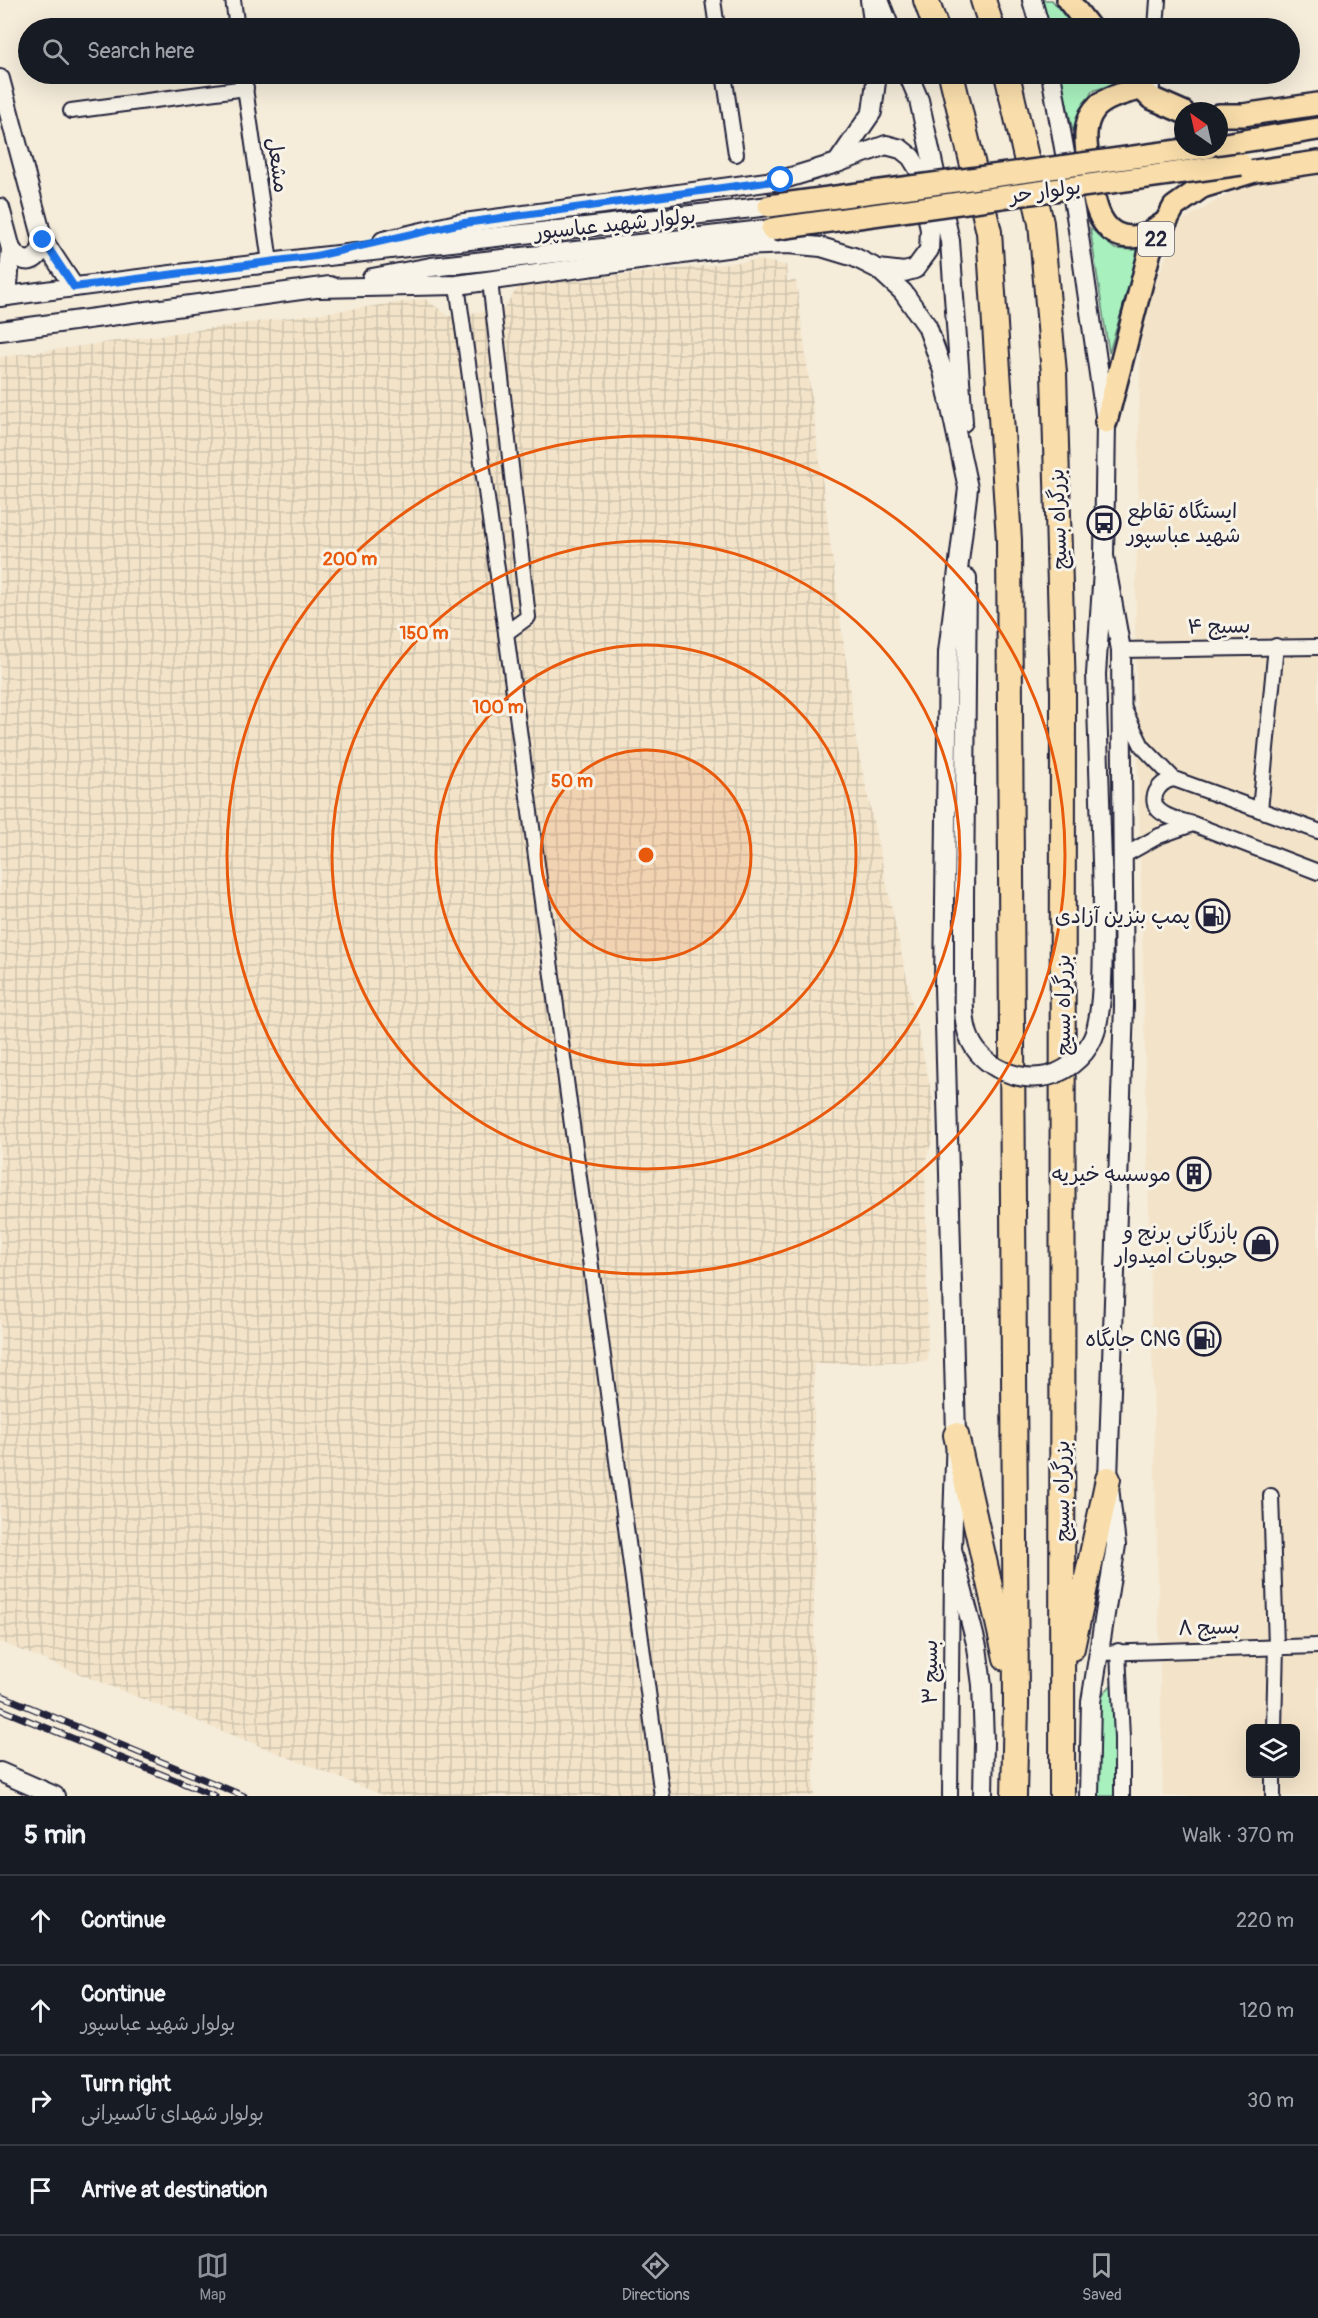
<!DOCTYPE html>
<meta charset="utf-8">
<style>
:root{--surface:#171b24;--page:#20242c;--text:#f1f3f6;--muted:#9ea1a6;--line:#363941;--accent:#8c9099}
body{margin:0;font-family:Pangolin,"Playpen Sans Arabic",sans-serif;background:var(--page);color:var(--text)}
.controls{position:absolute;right:18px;bottom:18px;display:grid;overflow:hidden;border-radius:9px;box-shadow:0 6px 24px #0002}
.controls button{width:54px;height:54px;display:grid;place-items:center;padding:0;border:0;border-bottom:2px solid var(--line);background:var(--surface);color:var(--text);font:30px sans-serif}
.compass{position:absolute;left:1174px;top:102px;width:54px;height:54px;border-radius:50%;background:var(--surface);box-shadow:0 6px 24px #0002;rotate:326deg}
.stop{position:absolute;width:18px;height:18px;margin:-14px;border:4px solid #1a73e8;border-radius:50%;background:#fff}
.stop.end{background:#1a73e8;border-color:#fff;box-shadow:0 2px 6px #0008}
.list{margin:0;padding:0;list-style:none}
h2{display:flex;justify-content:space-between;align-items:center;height:78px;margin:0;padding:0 24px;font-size:26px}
h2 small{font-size:20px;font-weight:400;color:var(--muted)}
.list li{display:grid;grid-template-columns:39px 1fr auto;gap:18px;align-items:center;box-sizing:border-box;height:90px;padding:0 24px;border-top:2px solid var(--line)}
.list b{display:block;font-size:22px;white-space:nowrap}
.list p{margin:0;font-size:20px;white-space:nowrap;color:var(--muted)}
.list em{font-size:20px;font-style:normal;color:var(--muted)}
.icon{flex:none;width:33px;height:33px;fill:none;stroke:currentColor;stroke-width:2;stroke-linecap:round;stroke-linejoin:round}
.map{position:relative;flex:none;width:1318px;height:1796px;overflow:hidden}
.search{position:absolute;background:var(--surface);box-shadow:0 6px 24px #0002;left:18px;right:18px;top:18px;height:66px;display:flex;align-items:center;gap:15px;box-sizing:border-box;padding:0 21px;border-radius:33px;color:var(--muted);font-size:22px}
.sheet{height:438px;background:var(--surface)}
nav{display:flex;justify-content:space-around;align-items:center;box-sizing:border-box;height:84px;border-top:2px solid var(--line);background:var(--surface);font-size:16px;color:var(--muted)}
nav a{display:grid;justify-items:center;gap:3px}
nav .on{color:var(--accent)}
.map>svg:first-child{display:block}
.built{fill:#f3e4c9;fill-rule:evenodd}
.industrial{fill:url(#industrial-grid)}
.green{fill:#a8f0be;stroke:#65897c;stroke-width:1.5}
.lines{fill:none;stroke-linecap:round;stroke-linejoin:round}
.street-casing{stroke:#22223b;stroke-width:18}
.secondary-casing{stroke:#22223b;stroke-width:22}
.primary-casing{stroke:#22223b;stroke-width:26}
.highway-casing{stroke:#22223b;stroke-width:28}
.street{stroke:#f7f3e8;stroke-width:14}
.secondary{stroke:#f7f3e8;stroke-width:18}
.primary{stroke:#f9deab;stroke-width:21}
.highway{stroke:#f9deab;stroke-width:24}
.rail-casing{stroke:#22223b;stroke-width:7}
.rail{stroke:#f7f3e8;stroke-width:4.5;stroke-dasharray:14;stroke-linecap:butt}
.secondary-bridge-casing{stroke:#22223b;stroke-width:22;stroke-linecap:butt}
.primary-bridge-casing{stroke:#22223b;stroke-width:26;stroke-linecap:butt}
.secondary-bridge{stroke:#f7f3e8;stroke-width:18}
.primary-bridge{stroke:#f9deab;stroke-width:21}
.route{stroke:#1a73e8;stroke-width:8}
.ring{fill:none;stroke:#e8590c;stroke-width:3}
.labels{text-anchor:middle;stroke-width:6;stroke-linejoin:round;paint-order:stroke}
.shield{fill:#f7f3e8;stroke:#62616f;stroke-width:1.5}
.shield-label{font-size:20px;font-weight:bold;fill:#22223b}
.street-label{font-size:21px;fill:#22223b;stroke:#f7f3e8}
.poi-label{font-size:21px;fill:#22223b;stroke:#f7f3e8;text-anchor:end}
.centre{fill:#e8590c;stroke:#f7f3e8;stroke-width:3}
.ring-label{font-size:18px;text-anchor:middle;font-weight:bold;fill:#e8590c;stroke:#f7f3e8;stroke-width:6;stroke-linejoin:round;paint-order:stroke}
</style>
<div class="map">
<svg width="1318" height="1796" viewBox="0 0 1318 1796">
<defs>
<pattern id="industrial-grid" width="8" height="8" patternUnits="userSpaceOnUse" patternTransform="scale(1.5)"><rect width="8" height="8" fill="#f3e4c9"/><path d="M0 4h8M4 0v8" fill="none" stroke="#d0c3ae"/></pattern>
</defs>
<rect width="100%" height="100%" fill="#f5ecda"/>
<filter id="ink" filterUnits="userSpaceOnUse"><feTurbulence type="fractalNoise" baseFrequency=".0167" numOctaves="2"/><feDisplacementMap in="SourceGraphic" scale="12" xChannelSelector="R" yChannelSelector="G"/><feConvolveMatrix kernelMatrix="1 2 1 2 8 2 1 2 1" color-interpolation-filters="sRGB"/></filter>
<g filter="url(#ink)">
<path class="built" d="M1318 170V1796H1163L1135 639 1141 321 1180 222 1262 175ZM1250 1728H1296V1774H1250Z"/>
<path class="industrial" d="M759 260 786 265 787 281H796L857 746 933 1100V1138L925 1162 928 1361 814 1364V1796H385L0 1642V357L425 299 449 316 462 314 503 309 519 286Z"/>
<g class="green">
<path d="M1042 0H1052L1074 28H1049Z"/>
<path d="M1060 74H1108L1116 83 1092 91 1073 131Z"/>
<path d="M1090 228 1115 249 1140 250 1109 353Z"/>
<path d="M1116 1680V1796H1099V1705L1101 1696Z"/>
</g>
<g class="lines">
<g class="street-casing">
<g id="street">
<path d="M233 0 237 28"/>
<path d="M713 0 717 28"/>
<path d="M1156 28 1158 0"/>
<path d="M243 74 270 262"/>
<path d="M724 74 736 154"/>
<path d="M1151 98 1153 74"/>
<path d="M71 111 246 88"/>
<path d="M490 281 528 617 506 633"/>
<path d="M457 285 506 633 662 1796"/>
<path d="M1121 650 1318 647"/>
<path d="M1122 705 1142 746 1174 779 1318 831"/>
<path d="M1174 779C1157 781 1145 804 1164 814 1172 819 1183 821 1193 824"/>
<path d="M1260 810 1276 646"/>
<path d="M1123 856 1159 836 1193 824 1318 872"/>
<path d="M1271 1496 1276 1645 1274 1728"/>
<path d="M1118 1651 1122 1738V1796"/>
<path d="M1101 1653 1318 1646"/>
<path d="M950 1796 952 1566"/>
<path d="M1273 1796V1774"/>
</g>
</g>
<g class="secondary-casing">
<g id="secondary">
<path d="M870 0 874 28"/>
<path d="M879 0 890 28"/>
<path d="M1032 0 1040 28"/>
<path d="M908 74 919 100 950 241 963 422"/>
<path d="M1051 74 1076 216 1106 422 1104 556 1096 674 1103 893"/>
<path d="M0 79 43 240 74 287"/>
<path d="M837 163 886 145 901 149 911 157 919 170 930 230 929 250 915 269 904 272 878 269"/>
<path d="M0 208 11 249 7 296"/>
<path d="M383 241 457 224 781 180 837 163 872 112 877 74"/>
<path d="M11 249C24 268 41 262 43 240"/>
<path d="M372 278 431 267 772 229"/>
<path d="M319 288 457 285 741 246 788 244 821 247 854 257 878 269 903 292 927 326 943 371 968 488 948 652 944 986 956 1435 952 1549 977 1647 982 1685 984 1741 983 1796"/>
<path d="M0 297C256 262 513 236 769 206"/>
<path d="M0 331 330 286"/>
<path d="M964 897 967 578"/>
<path d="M0 1772 55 1796"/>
<path d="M1089 1796 1091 1702 1116 1545 1108 1479 1124 1006 1121 650 1104 556"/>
</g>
</g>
<g class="primary-casing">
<g id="primary">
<path d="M1068 0 1090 28"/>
<path d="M1126 74 1151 98 1183 112"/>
<path d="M1140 89C1125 93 1104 97 1094 110 1081 127 1087 149 1089 169 1093 198 1098 244 1140 236 1148 235 1157 227 1164 223"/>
<path d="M1219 115H1243L1318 104"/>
<path d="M1219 145 1318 129"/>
<path d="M1106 422 1150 251 1174 207 1202 187 1255 171 1318 162"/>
</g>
</g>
<g class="highway-casing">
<g id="highway">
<path d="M926 0 936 28"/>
<path d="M983 0 992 28"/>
<path d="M951 74 989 232 1009 540 1016 1703 1014 1796"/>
<path d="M1007 74 1041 223 1054 373 1063 693 1062 1796"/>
<path d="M956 1435 1006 1658"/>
<path d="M1072 1648 1108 1479"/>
</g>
</g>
<use href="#street" class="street"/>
<use href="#secondary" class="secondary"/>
<use href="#primary" class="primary"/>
<use href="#highway" class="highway"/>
<g class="rail-casing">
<g id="rail">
<path d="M0 1695 244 1796"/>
<path d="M0 1709 215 1796"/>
</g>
</g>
<use href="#rail" class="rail"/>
<g class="secondary-bridge-casing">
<path id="secondary-bridge" d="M964 897C964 923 964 949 964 975 964 994 962 1015 968 1034 978 1064 1011 1080 1041 1077 1063 1075 1084 1058 1093 1038 1106 1009 1102 928 1103 893"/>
</g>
<g class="primary-bridge-casing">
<g id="primary-bridge">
<path d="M769 206 1208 147"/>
<path d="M772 229 1241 164"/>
</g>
</g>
<use href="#secondary-bridge" class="secondary-bridge"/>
<use href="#primary-bridge" class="primary-bridge"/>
</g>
</g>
<g class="lines" filter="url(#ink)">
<path class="route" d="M43 240 74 287 316 256 457 224 781 180"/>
</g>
<circle cx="646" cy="855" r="105" fill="#e8590c" fill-opacity=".12"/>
<g class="ring">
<circle cx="646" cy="855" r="105"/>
<circle cx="646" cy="855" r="210"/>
<circle cx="646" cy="855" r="314"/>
<circle cx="646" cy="855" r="419"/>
</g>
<defs>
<g id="bus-ring" transform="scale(1.725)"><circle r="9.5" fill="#f7f3e8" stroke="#22223b" stroke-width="1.5"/><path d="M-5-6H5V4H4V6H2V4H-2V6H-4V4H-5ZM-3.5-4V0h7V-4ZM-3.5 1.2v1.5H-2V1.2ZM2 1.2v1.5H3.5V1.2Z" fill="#22223b"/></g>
<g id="fuel-ring" transform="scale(1.725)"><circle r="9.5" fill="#f7f3e8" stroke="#22223b" stroke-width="1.5"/><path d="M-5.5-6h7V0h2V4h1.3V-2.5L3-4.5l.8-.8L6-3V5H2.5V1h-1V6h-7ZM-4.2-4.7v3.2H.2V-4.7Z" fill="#22223b"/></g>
<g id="building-ring" transform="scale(1.725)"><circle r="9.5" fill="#f7f3e8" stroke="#22223b" stroke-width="1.5"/><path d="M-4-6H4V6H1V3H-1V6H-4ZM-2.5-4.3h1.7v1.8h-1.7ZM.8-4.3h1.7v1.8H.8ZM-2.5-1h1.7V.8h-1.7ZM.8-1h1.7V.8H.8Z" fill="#22223b"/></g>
<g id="shop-ring" transform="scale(1.725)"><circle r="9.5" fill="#f7f3e8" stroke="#22223b" stroke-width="1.5"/><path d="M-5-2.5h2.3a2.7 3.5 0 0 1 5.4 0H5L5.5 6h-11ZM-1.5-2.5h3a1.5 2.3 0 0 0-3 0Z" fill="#22223b"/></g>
</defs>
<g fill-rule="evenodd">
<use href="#bus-ring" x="1104" y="523"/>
<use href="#fuel-ring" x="1213" y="916"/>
<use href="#building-ring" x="1194" y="1174"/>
<use href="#shop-ring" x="1261" y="1244"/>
<use href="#fuel-ring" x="1204" y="1339"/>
</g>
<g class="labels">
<rect class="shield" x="1138" y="222" width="36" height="34" rx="4.5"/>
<g class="shield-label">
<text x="1156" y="246">22</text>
</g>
<g class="street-label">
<text transform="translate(278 165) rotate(82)" y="7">مشعل</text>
<text transform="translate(1045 191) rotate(-8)" y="7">بولوار حر</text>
<text transform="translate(615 224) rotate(-6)" y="7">بولوار شهید عباسپور</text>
<text transform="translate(1058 519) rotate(-92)" y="7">بزرگراه بسیج</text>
<text transform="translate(1219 626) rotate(-1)" y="7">بسیج ۴</text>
<text transform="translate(1063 1005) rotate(-90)" y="7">بزرگراه بسیج</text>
<text transform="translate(1062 1491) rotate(-90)" y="7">بزرگراه بسیج</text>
<text transform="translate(1209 1627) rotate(-2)" y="7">بسیج ۸</text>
<text transform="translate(930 1672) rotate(-90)" y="7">بسیج ۳</text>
</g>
<g class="poi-label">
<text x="1127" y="518" text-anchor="start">ایستگاه تقاطع<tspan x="1127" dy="24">شهید عباسپور</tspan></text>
<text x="1190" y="923">پمپ بنزین آزادی</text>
<text x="1171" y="1181">موسسه خیریه</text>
<text x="1238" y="1239">بازرگانی برنج و<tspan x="1238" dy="24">حبوبات امیدوار</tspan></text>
<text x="1181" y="1346">جایگاه CNG</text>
</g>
</g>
<circle cx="646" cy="855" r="9" class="centre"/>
<g class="ring-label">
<text x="350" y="565">200 m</text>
<text x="424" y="639">150 m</text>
<text x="498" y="713">100 m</text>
<text x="572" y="787">50 m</text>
</g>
</svg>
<div class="controls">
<button><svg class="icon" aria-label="layers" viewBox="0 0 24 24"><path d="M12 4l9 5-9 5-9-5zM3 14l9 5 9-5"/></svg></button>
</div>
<svg class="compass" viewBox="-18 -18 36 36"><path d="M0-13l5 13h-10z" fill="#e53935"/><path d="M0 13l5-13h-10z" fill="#9ea1a6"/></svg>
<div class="stop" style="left:781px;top:180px"></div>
<div class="stop end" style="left:43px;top:240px"></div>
<div class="search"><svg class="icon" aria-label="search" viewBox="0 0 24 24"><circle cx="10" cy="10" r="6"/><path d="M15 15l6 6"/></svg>Search here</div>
</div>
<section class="sheet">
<h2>5 min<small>Walk · 370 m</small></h2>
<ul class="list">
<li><svg class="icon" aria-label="ahead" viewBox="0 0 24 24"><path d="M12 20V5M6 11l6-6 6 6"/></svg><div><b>Continue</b></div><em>220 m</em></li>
<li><svg class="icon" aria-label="ahead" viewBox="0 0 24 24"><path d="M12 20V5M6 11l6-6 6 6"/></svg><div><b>Continue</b><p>بولوار شهید عباسپور</p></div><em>120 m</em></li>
<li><svg class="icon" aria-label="right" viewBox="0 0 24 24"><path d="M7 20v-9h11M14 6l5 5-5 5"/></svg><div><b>Turn right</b><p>بولوار شهدای تاکسیرانی</p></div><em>30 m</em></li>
<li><svg class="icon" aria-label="arrive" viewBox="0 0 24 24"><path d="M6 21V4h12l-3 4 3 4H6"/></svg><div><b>Arrive at destination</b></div></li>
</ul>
</section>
<nav>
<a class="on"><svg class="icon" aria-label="map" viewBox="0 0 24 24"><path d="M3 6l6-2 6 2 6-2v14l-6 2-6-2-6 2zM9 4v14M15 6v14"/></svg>Map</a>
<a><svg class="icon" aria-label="directions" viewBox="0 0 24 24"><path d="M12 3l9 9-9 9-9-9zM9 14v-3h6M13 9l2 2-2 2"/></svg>Directions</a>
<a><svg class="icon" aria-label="saved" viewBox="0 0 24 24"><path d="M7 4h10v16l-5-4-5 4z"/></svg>Saved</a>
</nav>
